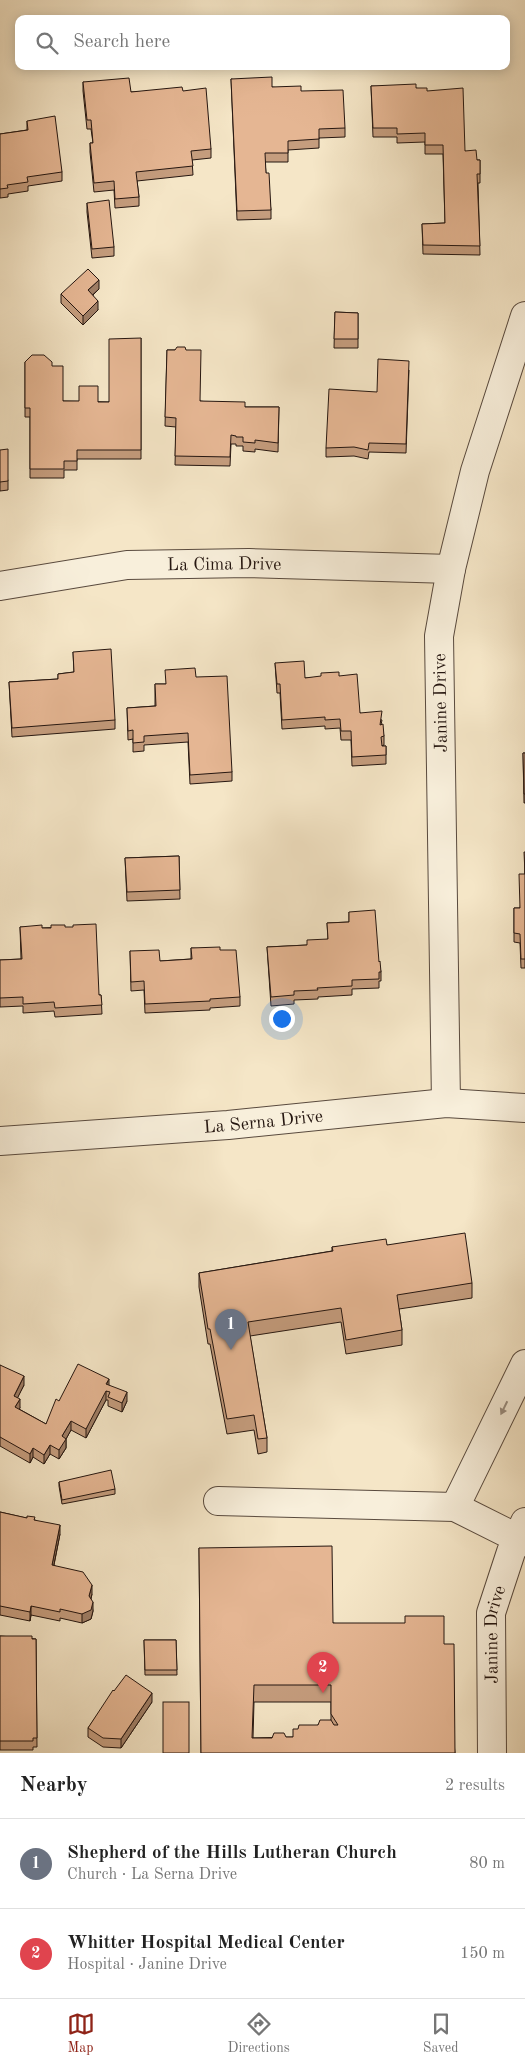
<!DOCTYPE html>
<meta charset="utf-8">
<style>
:root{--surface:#fff;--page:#f6f6f6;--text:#222;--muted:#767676;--line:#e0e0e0;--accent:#8f2418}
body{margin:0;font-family:"Old Standard TT",serif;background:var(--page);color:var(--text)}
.you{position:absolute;left:281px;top:1018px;width:18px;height:18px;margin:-12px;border:4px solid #fff;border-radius:50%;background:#1a73e8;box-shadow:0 0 0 8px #1a73e833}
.badge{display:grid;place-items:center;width:32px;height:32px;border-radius:50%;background:var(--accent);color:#fff;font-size:16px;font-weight:700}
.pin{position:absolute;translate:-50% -41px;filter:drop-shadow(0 1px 2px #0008)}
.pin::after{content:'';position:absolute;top:26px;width:18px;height:15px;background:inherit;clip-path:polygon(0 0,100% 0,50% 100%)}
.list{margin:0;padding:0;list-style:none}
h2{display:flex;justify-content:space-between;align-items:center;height:65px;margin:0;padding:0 20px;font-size:21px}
h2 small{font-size:16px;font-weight:400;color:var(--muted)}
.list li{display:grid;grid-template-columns:32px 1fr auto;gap:15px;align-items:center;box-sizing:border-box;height:90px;padding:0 20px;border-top:1px solid var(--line)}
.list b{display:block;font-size:19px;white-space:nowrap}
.list p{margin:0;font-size:16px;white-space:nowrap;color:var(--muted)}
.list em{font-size:16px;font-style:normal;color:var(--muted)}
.icon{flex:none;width:28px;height:28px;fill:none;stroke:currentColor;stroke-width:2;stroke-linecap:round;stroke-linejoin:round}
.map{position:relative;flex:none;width:525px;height:1753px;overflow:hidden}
.search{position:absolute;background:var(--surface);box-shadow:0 2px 12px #0003;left:15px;right:15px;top:15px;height:55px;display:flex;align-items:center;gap:12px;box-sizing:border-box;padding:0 18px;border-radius:10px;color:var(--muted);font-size:19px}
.sheet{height:245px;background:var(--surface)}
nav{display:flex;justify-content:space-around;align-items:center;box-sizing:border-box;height:70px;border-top:1px solid var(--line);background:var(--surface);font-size:14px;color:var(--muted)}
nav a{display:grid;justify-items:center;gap:2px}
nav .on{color:var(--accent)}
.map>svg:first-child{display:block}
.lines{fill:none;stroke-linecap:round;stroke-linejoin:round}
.minor-casing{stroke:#594a3e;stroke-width:30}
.minor{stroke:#f8efdb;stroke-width:28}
.wall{fill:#c59d7e;stroke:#251610;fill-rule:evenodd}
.shaded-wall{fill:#a07f67;stroke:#251610}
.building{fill:#e5b693;stroke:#251610;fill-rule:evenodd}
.oneway{fill:#998d80}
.labels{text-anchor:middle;stroke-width:4;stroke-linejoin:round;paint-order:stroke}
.street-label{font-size:18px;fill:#251610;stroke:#f8efdb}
</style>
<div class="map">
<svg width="525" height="1753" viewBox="0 0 525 1753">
<rect width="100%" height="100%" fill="#f5e6c7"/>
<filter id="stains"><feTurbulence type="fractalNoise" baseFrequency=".004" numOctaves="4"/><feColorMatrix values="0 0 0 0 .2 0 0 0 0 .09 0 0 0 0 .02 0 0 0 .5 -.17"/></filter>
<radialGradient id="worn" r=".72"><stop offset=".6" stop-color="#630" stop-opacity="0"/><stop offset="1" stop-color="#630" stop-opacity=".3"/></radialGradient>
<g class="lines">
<g class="minor-casing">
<g id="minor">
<path id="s1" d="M0 586 127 565 249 563 451 569"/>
<path d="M446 1103 439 636 451 569 475 471 525 316"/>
<path id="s2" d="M0 1141 228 1125 446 1103 525 1108"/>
<path d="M218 1501 455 1507 525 1542"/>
<path d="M455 1507 525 1364"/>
<path id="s3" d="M492 1753 491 1613 511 1552 525 1522"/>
</g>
</g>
<use href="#minor" class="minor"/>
</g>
<g class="wall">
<path d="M231 79 272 87 301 91 345 128V137L319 138V148L288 150V162H265L266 173 271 210V219L237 220Z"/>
<path d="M83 82 131 92 183 91 211 149V158L192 160 193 175 137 181 139 197V206L115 208 114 190 94 192 90 152V143H93L91 129H87L83 91Z"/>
<path d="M371 86 416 88 427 91 465 151 477 160H480V183H478L480 255 423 254 422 224 445 223 443 154H425V142L397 143V137H373Z"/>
<path d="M27 121 62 172V181L28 186V191L8 194V197L0 198V134L27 130Z"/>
<path d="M87 203 114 247V256L92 258 87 212Z"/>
<path d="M99 289 93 295 98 310 83 325 61 303V294Z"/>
<path d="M335 312 358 313V348H334Z"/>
<path d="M141 338V459H77V470H64V478H30V417H25V362L52 366 63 401 109 402Z"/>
<path d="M167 350H186L200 401 245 407H279L278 452 255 449V452L243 451V446H236V444H231L230 466 175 465 176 427 165 426Z"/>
<path d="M409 370 406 453 369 452 368 459 354 456 326 457V448L377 392Z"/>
<path d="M0 450 8 481V490L0 491Z"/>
<path d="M73 652 115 720V729L12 737 9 682 58 679V674L74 672Z"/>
<path d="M275 663 305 678 339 676 360 713 382 720 381 725 384 736V745L381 746H386V764L352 766 351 740H341L340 728 325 729V726L282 729 280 693H277Z"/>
<path d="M196 677 232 772V781L190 784 188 742 144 745V751L133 752V739L128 740 127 708 155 706V684H166Z"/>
<path d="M523 753H525V803H524Z"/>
<path d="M525 852V968H521L520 943 514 942V908H520L525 874Z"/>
<path d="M179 856 180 899 127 901 125 858Z"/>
<path d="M349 912 379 962 381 972V981H379V988L352 989V995L318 997V999L294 1000V1004L271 1006 267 947 307 945 328 939 327 923 349 922Z"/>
<path d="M20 927 42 928 65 927 99 995H101L102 1014 55 1017 54 1011 23 1013V1006L0 1007V960L21 959Z"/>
<path d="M191 948 220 950 240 997V1006L210 1008V1010L145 1013 144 990 131 991 130 951 160 961 191 959Z"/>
<path d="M387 1245 472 1283V1298L399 1309 402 1330V1345L346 1354 341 1322 250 1336 267 1438V1452L258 1454 254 1430 227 1434 210 1344H208L199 1287V1273L332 1251V1247Z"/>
<path d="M0 1365 24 1385 17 1398 20 1408 19 1409 46 1424 59 1401 109 1385 127 1401 122 1412 108 1406V1400H106L86 1438 71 1430 66 1439V1448L59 1459 50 1454 44 1464 33 1457 30 1463 0 1446Z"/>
<path d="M59 1482 115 1489V1494L62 1504 59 1486Z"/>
<path d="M0 1512 35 1520 60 1534 54 1565 92 1594 91 1599 93 1611 91 1619 82 1623 60 1618V1621L31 1615 30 1621 0 1615Z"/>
<path d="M199 1548 333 1623 444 1644 455 1753H201ZM254 1702H331V1720L318 1725 293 1737 253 1738Z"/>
<path d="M0 1636 36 1639 37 1747H33V1750H0Z"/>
<path d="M144 1640H176L177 1675H145Z"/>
<path d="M114 1691 152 1702 121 1748 103 1747 88 1737V1728Z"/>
</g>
<g class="shaded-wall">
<path d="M99 280V289L88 299V290Z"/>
<path d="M98 301V310L83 325V316Z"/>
<path d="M24 1376V1385L14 1405V1396Z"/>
<path d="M109 1379V1388L106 1392V1400L86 1438V1429Z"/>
<path d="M127 1392V1401L122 1412V1403Z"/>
<path d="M20 1399V1408L15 1416V1407Z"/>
<path d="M71 1421V1430L66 1439V1448L59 1459V1450L62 1436Z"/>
<path d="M50 1445V1454L44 1464V1455Z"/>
<path d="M33 1448V1457L30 1463V1454Z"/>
<path d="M60 1525V1534L52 1574V1565Z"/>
<path d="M92 1585V1594L89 1605V1596Z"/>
<path d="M93 1602V1611L91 1619 82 1623V1614Z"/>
<path d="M31 1606V1615L30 1621V1612Z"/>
<path d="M152 1693V1702L121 1748V1739Z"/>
</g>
<g class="building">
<path d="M272 77V87L301 86V91L343 90 345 128 319 129V139L288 141V153H265L266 173H269L271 210 237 211 231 79Z"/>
<path d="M129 78 131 92 182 87 183 91 206 88 211 149 191 151 193 166 136 172 139 197 115 199 114 181 94 183 90 143H93L91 120H87L83 82Z"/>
<path d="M416 84V88H427V91L463 88 465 151 476 150 477 160H480V174H477L480 246 423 245 422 224 445 223 443 145H425V133L397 134V128H373L371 86Z"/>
<path d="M55 116 62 172 27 177 28 182 7 185 8 188 0 189V134L28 130 27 121Z"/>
<path d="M109 200 114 247 92 249 87 203Z"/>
<path d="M88 269 99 280 88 290 98 301 83 316 61 294Z"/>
<path d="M335 312 358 313V339H334Z"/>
<path d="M141 338V450H77V461H64V469H30V408H25V362L32 355H44L52 362V366H63V401H79V386H98V402H109V339Z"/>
<path d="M177 347H185L186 350H201L200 401 245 402V407H279L278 443 255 440V443L243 442V437H236V436L231 435 230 457 175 456 176 418 165 417 167 350H175Z"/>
<path d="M378 359 409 361 406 444 369 443 368 450 354 447 326 448 329 389 377 392Z"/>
<path d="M8 449V481L0 482V450Z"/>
<path d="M111 649 115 720 12 728 9 682 58 679V674L74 672 73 652Z"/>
<path d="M304 661 305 678 321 676V673L339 672V676L357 674 360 713 382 711 380 725 383 724 384 736 381 737 382 746H386V755L352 757 351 731H341L340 719 325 720V717L282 720 280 684H277L275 663Z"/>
<path d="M195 668 196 677 227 676 232 772 190 775 188 733 144 736V742L133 743V730L128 731 127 708 156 706 155 684H166L165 670Z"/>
<path d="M523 753H525V794H524Z"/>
<path d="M524 852H525V959H521L520 934 514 933V908H520L519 874H525Z"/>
<path d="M179 856 180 890 127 892 125 858Z"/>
<path d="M375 910 379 962 380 961 381 972H379V979L352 980V986L317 988 318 990 294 991V995L271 997 267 947 307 945V940L328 939 327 923 349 922V912Z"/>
<path d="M96 924 99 995H101L102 1005 55 1008 54 1002 23 1004V997L0 998V960L22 959 20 927 42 925V928H51V925H65V927H73V925Z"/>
<path d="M220 947V950H236L240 997 210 999V1001L145 1004 144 981 131 982 130 951 159 950 160 961 192 959 191 948Z"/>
<path d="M465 1233 472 1283 397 1295 402 1330 346 1340 341 1308 248 1322 267 1438 258 1439 254 1415 227 1419 210 1329H208L199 1273 333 1251 332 1247 386 1239 387 1245Z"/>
<path d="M78 1364 109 1379 106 1384 127 1392 122 1403 108 1397 110 1392 106 1391 86 1429 71 1421 62 1436 66 1439 59 1450 50 1445 44 1455 33 1448 30 1454 0 1437V1365L24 1376 14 1396 20 1399 15 1407 46 1424 56 1399 59 1401Z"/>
<path d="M111 1470 115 1489 62 1500 59 1482Z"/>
<path d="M0 1512 27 1518V1516L35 1517 34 1520 60 1525 52 1565 83 1572 92 1585 89 1596 93 1602 91 1610 82 1614 60 1609V1612L31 1606 30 1612 0 1606Z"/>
<path d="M332 1546 333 1623H405V1616H444V1644H454L455 1753H201L199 1548ZM254 1685H331V1714L338 1725H334L331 1720H320L318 1725H299L298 1729H293V1737H286L284 1733H274L272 1738H252Z"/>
<path d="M0 1636H32V1639H36L37 1738H33V1741H0Z"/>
<path d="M144 1640H176L177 1670H145Z"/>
<path d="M126 1675 152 1693 121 1739 103 1738 88 1728 113 1690 114 1691Z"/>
<rect x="163" y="1702" width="26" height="51"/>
</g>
<defs><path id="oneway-solid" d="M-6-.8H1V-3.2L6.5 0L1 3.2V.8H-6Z" transform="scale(1.25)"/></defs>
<use class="oneway" href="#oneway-solid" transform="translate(504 1408) rotate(116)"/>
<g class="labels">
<g class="street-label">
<text dy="6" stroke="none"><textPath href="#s1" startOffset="226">La Cima Drive</textPath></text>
<text transform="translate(440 703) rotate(-91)" y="6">Janine Drive</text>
<text dy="6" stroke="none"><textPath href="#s2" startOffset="264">La Serna Drive</textPath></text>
<text dy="6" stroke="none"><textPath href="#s3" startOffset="119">Janine Drive</textPath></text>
</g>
</g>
<rect width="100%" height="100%" filter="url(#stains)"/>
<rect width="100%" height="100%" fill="url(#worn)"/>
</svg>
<div class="you"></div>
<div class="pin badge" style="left:231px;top:1350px;background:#6b7280">1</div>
<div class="pin badge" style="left:323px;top:1693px;background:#e0444e">2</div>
<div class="search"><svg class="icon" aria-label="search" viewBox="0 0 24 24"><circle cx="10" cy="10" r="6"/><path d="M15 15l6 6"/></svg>Search here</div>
</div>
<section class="sheet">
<h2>Nearby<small>2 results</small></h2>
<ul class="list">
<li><span class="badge" style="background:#6b7280">1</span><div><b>Shepherd of the Hills Lutheran Church</b><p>Church · La Serna Drive</p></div><em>80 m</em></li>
<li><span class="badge" style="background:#e0444e">2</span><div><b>Whitter Hospital Medical Center</b><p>Hospital · Janine Drive</p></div><em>150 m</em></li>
</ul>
</section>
<nav>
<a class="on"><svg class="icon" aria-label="map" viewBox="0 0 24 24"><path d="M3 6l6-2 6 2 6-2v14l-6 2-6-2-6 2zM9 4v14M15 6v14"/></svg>Map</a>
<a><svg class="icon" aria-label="directions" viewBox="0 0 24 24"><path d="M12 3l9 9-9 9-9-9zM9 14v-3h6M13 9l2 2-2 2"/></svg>Directions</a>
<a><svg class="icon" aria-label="saved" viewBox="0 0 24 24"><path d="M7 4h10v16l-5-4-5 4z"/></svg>Saved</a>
</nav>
